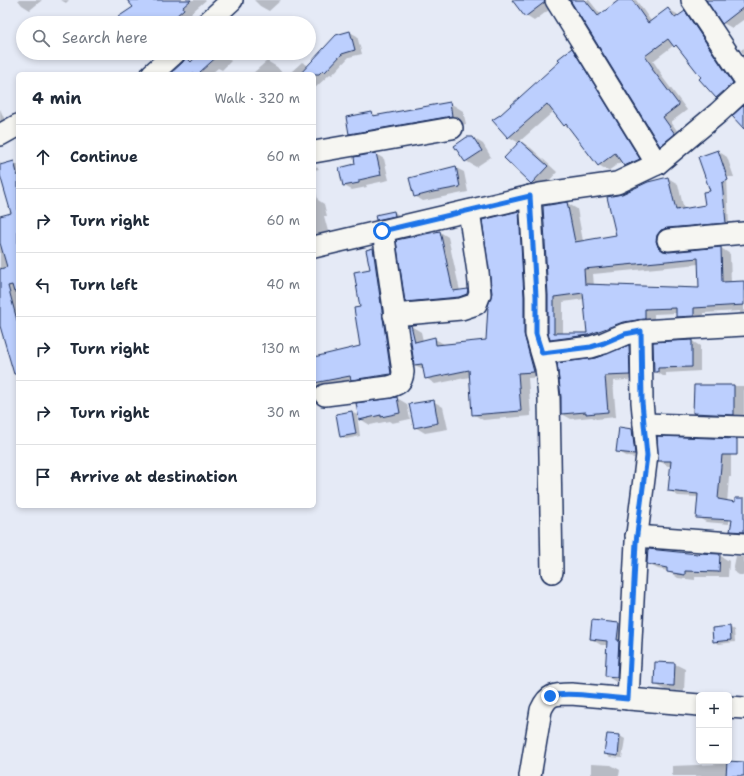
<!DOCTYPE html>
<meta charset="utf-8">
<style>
:root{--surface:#fff;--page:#f6f6f7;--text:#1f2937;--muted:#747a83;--line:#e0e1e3}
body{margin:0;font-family:"Shantell Sans",sans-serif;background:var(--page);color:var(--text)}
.controls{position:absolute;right:12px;bottom:12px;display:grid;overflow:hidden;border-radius:6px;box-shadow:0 2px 6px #0003}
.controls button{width:36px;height:36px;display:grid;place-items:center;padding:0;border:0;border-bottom:1px solid var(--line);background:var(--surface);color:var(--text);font:20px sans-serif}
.stop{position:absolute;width:12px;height:12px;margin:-9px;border:3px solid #1a73e8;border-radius:50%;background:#fff}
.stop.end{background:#1a73e8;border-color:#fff;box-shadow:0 1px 4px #0008}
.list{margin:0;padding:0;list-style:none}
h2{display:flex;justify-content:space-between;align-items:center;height:52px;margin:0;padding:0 16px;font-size:17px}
h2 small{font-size:13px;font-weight:400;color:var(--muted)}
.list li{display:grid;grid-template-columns:26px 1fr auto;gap:12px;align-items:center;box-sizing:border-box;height:64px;padding:0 16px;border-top:1px solid var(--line)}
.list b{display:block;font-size:15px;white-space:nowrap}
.list em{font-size:13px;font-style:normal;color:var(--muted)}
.icon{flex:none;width:22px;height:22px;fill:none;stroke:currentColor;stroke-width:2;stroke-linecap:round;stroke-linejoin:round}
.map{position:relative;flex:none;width:744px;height:776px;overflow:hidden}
.search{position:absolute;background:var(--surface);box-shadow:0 2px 6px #0003;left:16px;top:16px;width:300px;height:44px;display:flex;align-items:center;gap:10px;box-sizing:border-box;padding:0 14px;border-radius:22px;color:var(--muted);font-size:15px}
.panel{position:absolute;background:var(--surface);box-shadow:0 2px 6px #0003;left:16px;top:72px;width:300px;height:436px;border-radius:6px}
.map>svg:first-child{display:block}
.shadow{fill:#0003;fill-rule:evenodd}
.building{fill:#bccffe;stroke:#1b2f5e;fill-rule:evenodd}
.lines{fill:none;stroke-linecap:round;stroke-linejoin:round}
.street-casing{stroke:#1b2f5e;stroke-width:24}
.street{stroke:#f6f6f2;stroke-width:21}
.route{stroke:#1a73e8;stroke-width:5}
</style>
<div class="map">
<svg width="744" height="776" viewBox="0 0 744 776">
<rect width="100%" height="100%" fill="#e5eaf6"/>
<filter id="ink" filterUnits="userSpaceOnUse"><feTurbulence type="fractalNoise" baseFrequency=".025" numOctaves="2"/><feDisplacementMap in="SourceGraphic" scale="8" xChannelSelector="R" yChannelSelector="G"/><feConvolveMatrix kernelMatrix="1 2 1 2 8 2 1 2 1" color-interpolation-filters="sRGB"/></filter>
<g filter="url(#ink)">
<g class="shadow">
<path d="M18 0H42L30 10 22 5Z"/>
<path d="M61 0H69L66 3Z"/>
<path d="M135 0H206L191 13 192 14 183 23H110L134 7Z"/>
<path d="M254 0H281L269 11 260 6Z"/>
<path d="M519 0H554L553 7 534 21 526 16Z"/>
<path d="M571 0H589L601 15 621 0H636L651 21 668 9 677 14 679 17 685 12 694 17 741 88 726 103 717 98 700 79 703 77 679 48 674 45 653 61 661 73 660 74 687 110 671 122 683 139 669 150 661 145Z"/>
<path d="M708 0H744V21L743 20 732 28 723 23Z"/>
<path d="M350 32 357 36 362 54 349 57 332 75 330 74 314 89V74H294L291 72 302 62 309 66Z"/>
<path d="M744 48V55L741 50Z"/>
<path d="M572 49 581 55 648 164 635 171 625 165 622 161 608 171 599 165 571 128 565 125 554 111 520 141 531 148 557 172 542 189 532 183 519 143 509 137 494 120 562 61Z"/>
<path d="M201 53H222L231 61 222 70 218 68 211 74H171L186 59 192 62Z"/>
<path d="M267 61 277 67 283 74H252Z"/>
<path d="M450 103 463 111 466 124 364 141 350 133 372 113 377 116Z"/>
<path d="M0 109 8 127 0 133Z"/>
<path d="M473 138 483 144 491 157 476 167 466 161Z"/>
<path d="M718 151 727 157 734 177H727L729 228 665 247 667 253 721 248 730 254 731 283 744 282V315L740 313V311L703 313V321L686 322 677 316V313L654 314V324L561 345 551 339 549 332 567 203 577 209 583 241 617 236 622 195 648 182 668 178 678 184 684 210 706 206 712 192ZM699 264 700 289 594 286 593 274ZM584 299 588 334H563V302Z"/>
<path d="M376 154 384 159 389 180 366 185 367 187 352 190 344 186Z"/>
<path d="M0 161 2 166 13 163 18 165V376L15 374 0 325V217L12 213 2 178 0 179Z"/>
<path d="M314 165 318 168 319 169 314 170Z"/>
<path d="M456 168 464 172 468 192 423 201 415 196Z"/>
<path d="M314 185 318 200 324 204 327 216H324L329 235 314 240Z"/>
<path d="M394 212 399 215V218L381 222 377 220Z"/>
<path d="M519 212 528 218 544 377 528 378 531 416 483 420 473 414 470 377 435 384 426 378 424 370 415 365 411 326 421 332 423 341 435 339 444 344 487 341Z"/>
<path d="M440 232 448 237 460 291 467 290 476 295 475 299 415 306 406 301Z"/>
<path d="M373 249 382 255 399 379 314 400V357L361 347 362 308 372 269Z"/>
<path d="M692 341 700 346V371L666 373V376H663L655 371 654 343Z"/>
<path d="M629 347 638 351V379L613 381 616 417 596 419 592 417 571 419 562 414 595 359Z"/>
<path d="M695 386H744V420L704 418 694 413Z"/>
<path d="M397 398 407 404 410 419 392 423 389 421 370 425 360 419Z"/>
<path d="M433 401 443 407 448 429 425 433 415 427Z"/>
<path d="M352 412 357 415 360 436 346 439 341 436Z"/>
<path d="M620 428 632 430 642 436 645 459 628 457 618 451Z"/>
<path d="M731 450V477H729L727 504 730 506 729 524 706 522 697 517 698 497 678 496 669 490 671 466H668L659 461Z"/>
<path d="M719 555 729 561 728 577H695V580L678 578 668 571 658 569 648 564 699 556Z"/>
<path d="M736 556 744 557V575H739L733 571Z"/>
<path d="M619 624 629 629 627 682H616L606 676 607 645H601L591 639Z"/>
<path d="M729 627 734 630 735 642 719 644 714 641Z"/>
<path d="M675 664 685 669 684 691 665 690 655 684Z"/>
<path d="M607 735 620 736 625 739 622 758 610 757 605 754Z"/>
<path d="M744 763V776H672V766Z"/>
<path d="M591 764 611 765 620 770 619 776H591Z"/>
</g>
<g class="building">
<path d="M127 0H191L183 7 184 9 168 23H109L133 7Z"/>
<path d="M512 0H544L545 2 525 17Z"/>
<path d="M570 0H585L598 16 619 0H632L648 23 668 8 675 18 685 11 733 83 716 98 699 79 701 77 676 45 674 47 668 39 645 56 653 68 652 69 679 105 663 117 675 134 660 146Z"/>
<path d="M706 0H744V7L722 24Z"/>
<path d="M350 31 355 50 342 54 325 72 323 70 319 74H300L336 35Z"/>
<path d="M572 48 640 159 624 166 615 153 598 166 566 124 564 126 547 104 508 138 492 120 500 115 560 61 558 59Z"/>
<path d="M199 53H221L200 72 202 74H170L183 62 186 57 191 62Z"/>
<path d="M450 102 452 116 349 134 346 117 372 112 373 116Z"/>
<path d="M744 105V129L732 116Z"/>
<path d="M467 137H473L482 151 465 162 454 146Z"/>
<path d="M520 141 548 166 531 184 504 158Z"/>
<path d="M718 150 728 180 722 183 726 223 667 228 661 230 657 235 656 241 658 247 663 251 669 252 721 247 722 282 744 281V305L694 308V316L676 317V308L645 309V319L623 322 588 335 550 340 548 332V295L543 206 567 202 575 242 616 235 607 197 622 194 648 182 668 177 676 210 705 205 703 192 710 191 698 157ZM698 258 699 288 585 284 584 269ZM583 293 587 333H554V297Z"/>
<path d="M376 153 381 175 359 180V183L343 186 339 168 355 164 354 157Z"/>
<path d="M14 161 18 177V291L14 292 12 285 8 286 18 324V374H14L0 326V269L7 267 0 243V216L11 213 0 175V165Z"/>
<path d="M456 166 460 187 433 192 414 197 409 178Z"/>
<path d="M394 211 395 216 376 220 375 215Z"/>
<path d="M519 211 524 296V334L534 372 518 373 521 411 472 415 469 370 425 379 422 364 414 365 409 326 411 325 415 342 435 337 436 345 486 340 488 306 492 293 482 220Z"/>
<path d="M440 231 453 291 468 289 467 294 459 297 405 302 396 240Z"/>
<path d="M373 248 391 374 351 380 350 376 314 383V357L360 346 354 308 360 307 354 272 370 269 366 250Z"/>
<path d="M692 340V367L658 368V372H654L653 342Z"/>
<path d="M629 345 630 375 605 376 608 412 586 414V412L561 414V397L557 363 595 358Z"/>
<path d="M694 385H734V415L693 413Z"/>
<path d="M397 397 400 413 381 417V415L359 420 356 403Z"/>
<path d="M434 400 438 423 414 428 409 404Z"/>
<path d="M352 411 356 434 340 437 336 414Z"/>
<path d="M619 427 632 429 635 454 616 452Z"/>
<path d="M657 436 737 439V455H722L718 499 735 502V498H744V532L730 531 732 520 696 518 698 494 668 491 671 461H658Z"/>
<path d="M648 549 698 554 699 553 720 554 719 572 685 571V575L667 572V568L647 564Z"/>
<path d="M592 620 619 623 617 640H619L617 677 605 676 607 641 590 639Z"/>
<path d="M730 626 731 640 713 642 712 628Z"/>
<path d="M655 662 675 663 674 686 654 685Z"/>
<path d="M607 734 620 735 618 756 604 754Z"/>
<path d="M727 761 744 762V776H726Z"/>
</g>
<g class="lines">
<g class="street-casing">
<g id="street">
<path d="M556 0 657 164"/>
<path d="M692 0 744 78"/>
<path d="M207 23 232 0"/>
<path d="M152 74 175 53"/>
<path d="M0 135 18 125"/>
<path d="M314 152 452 128"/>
<path d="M530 196 536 296V334L546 368 549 398 552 572"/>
<path d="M668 240 744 233"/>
<path d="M314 247 540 194 617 183 657 164 718 113 744 89"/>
<path d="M394 315 461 309 476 304 480 294 478 272 469 211"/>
<path d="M542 353 591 347 604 343 625 334 641 331 744 325"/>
<path d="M325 395 389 387C399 384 402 382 403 372L383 231"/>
<path d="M644 424 744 427"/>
<path d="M636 536 744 544"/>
<path d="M628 699 636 542 647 455 642 402 641 331"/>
<path d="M729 707 744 708"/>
<path d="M530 776 541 710C548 694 554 694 571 694L699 705"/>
</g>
</g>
<use href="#street" class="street"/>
</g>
</g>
<g class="lines" filter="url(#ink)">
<path class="route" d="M382 231 530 196 536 296V334L542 353 591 347 604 343 625 334 641 331 642 402 647 456 636 542 628 699C608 698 568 691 550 696"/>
</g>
</svg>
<div class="controls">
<button>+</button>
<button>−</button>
</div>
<div class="stop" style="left:382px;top:231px"></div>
<div class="stop end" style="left:550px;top:696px"></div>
<div class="search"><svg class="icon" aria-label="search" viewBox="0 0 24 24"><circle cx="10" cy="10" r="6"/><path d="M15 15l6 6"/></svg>Search here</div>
<section class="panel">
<h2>4 min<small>Walk · 320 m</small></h2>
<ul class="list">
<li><svg class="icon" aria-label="ahead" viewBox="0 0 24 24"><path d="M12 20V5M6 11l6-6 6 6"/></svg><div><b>Continue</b></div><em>60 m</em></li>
<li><svg class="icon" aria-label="right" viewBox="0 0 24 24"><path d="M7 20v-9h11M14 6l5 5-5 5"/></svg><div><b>Turn right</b></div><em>60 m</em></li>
<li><svg class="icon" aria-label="left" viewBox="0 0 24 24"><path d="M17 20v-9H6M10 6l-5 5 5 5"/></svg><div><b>Turn left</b></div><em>40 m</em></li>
<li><svg class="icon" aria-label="right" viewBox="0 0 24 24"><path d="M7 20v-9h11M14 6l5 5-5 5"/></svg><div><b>Turn right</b></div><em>130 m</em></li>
<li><svg class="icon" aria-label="right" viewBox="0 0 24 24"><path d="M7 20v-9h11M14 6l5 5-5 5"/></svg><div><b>Turn right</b></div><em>30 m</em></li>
<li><svg class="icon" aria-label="arrive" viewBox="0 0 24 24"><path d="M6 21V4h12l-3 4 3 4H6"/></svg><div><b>Arrive at destination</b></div></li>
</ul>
</section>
</div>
